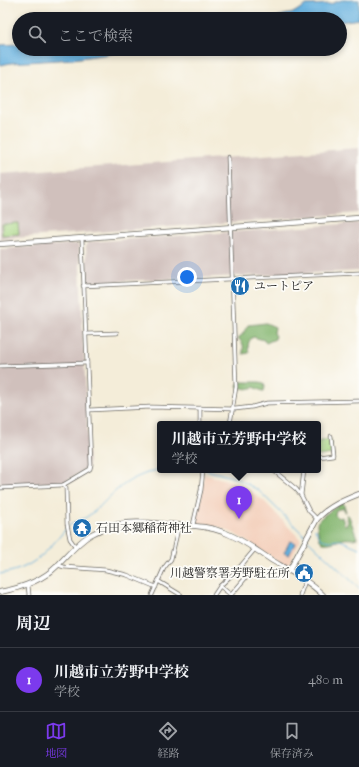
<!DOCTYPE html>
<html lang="ja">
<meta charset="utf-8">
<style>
:root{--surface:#171b24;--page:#20242c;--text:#f1f3f6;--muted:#9ea1a6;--line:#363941;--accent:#7c3aed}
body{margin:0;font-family:"IM FELL French Canon","Noto Serif JP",serif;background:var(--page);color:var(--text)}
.you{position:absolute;left:187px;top:277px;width:14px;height:14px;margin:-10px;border:3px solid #fff;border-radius:50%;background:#1a73e8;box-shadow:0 0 0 6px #1a73e833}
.badge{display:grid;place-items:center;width:26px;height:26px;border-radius:50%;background:var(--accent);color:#fff;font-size:13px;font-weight:700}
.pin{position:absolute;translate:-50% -33px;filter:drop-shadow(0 1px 2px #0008)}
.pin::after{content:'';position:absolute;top:21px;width:14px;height:12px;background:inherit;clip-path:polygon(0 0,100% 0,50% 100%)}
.popup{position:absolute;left:157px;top:421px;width:164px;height:52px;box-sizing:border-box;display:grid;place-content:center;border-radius:4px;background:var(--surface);filter:drop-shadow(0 1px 3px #0005);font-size:13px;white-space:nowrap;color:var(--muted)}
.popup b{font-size:15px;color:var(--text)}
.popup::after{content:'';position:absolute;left:50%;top:100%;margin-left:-8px;border:8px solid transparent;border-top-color:var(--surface)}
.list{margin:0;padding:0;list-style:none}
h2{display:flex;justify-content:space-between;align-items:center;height:52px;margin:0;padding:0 16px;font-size:17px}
h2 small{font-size:13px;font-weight:400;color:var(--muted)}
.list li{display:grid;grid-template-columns:26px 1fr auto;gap:12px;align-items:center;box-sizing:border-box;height:64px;padding:0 16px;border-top:1px solid var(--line)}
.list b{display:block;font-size:15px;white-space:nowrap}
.list p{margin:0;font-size:13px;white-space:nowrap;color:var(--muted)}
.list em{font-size:13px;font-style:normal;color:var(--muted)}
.icon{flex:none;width:22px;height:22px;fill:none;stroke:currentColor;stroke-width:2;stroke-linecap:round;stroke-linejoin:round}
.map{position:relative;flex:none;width:359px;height:595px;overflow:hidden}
.search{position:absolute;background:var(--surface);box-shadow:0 2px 6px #0003;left:12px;right:12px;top:12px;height:44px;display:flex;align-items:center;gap:10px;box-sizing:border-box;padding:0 14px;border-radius:22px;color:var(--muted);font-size:15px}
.sheet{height:116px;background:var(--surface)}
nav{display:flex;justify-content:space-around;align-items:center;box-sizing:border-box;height:56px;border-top:1px solid var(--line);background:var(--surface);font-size:11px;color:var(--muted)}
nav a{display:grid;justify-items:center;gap:2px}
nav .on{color:var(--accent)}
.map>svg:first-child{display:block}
.built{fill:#f4d3c0}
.industrial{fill:#d0c0bc}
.green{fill:#a6d481;stroke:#61784e}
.forest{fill:#84b66f;stroke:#506946}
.water{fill:#66b1df;stroke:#41667e}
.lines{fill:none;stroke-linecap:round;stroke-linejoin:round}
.stream{stroke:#66b1df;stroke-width:1}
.street-casing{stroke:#68655e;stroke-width:4.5}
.secondary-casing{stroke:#68655e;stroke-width:6}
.street{stroke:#fff;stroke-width:3}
.secondary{stroke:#fff;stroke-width:4.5}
.labels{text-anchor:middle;stroke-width:3.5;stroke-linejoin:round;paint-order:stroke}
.poi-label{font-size:12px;fill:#1c1c1c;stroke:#fdfcf7;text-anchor:start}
</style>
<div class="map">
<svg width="359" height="595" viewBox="0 0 359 595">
<rect width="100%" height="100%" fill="#fdfcf7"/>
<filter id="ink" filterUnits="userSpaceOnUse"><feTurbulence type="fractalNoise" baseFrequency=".025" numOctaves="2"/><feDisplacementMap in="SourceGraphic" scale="8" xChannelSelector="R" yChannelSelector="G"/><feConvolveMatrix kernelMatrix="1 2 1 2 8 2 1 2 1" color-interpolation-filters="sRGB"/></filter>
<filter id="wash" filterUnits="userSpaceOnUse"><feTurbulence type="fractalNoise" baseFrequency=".012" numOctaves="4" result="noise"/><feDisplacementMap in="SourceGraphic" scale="16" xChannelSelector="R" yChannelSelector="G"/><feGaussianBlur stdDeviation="0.9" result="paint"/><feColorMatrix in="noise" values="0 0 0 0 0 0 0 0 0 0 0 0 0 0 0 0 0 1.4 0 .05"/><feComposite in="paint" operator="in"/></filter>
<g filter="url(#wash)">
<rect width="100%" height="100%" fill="#f4edd9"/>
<path class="built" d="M204 474 234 482 250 490 265 502 301 540 288 565 286 566 235 534 219 527 197 523 196 521 202 491Z"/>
<g class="industrial">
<path d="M359 148V213L0 239V174Z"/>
<path d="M359 223V271L194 278 89 282 88 280 86 246 89 242Z"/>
<path d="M76 244 79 246 89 466 65 482 0 485V249Z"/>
</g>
<g class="green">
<path d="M18 223 19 234 2 235V224Z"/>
<path d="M330 439 332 454 318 456V442Z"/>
</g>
<g class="forest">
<path d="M266 323 275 327 274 333 276 336 275 339 266 343 264 340 253 337C247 341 248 347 249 353L243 354C243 344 245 346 238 338L242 335 248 325Z"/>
<path d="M241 382H260L264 383 265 387 264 391H262L254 387C247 390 244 389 237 386L238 384Z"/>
<path d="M342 502H343L346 512H344V508L336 510 335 515 338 518 342 517 344 524 346 525 348 522 346 515 347 514 349 516 357 538C353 540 348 538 344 539 336 541 331 544 323 543 320 540 319 539 319 535 318 531 317 527 317 523 319 517 337 507 342 502Z"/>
</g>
<g class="water">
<path d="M342 0H359V19L340 22V19H267L293 13 306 5 330 4Z"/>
<path d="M19 44V49H146L72 59 11 63 0 65V45Z"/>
<path d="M290 541 295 543 289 555 284 553Z"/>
</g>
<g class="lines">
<g class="stream">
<path d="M206 470 236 478 258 490 306 537"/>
<path d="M69 526C76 519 81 521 88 516 99 509 108 497 118 489 130 479 145 473 160 469"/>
<path d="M315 529 321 539 329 541 340 540 359 548"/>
<path d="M308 540 359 588"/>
<path d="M0 574C11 572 23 569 33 562 46 554 56 540 67 528"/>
</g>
</g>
</g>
<g filter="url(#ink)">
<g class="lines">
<g class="street-casing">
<g id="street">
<path d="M228 157 236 387 230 424"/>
<path d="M83 286 359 273"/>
<path d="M86 334 117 333"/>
<path d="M0 366 87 363"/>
<path d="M89 410 151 407 235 409 252 407 267 403 359 401"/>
<path d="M200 424V408"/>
<path d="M318 457 333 455 331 436"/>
<path d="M273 470 296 489 301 495 309 511 317 519"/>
<path d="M63 485 66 488 67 524 70 539 75 546"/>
<path d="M0 488 63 485 90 469 91 465 82 239"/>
<path d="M301 495 304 470"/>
<path d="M193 525 201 490 203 470"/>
<path d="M58 565 64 567 106 570 127 575 156 587"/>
<path d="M158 581 181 595"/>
<path d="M28 585 29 595"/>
<path d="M220 586 231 595"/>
<path d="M152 595 164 568 171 559 179 525"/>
<path d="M214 595 220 586 239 568 255 549"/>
<path d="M231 595 248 575 239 568"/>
<path d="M300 595 305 581"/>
</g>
</g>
<g class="secondary-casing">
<g id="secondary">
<path d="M0 244 359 218"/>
<path d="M289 571 317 519C329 506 344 500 359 494"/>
<path d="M0 592C21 588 42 581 57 566 68 555 77 543 90 535 122 517 145 523 179 525 194 526 208 526 223 532 241 538 257 551 273 561 290 571 309 581 323 595"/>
</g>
</g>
<use href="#street" class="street"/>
<use href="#secondary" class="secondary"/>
</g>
</g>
<defs>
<g id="restaurant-disc" transform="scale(1)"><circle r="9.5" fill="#1f6fb2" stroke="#fdfcf7"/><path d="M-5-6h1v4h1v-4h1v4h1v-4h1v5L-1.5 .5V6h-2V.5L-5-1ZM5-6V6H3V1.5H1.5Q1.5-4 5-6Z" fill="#fff"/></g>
<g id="temple-disc" transform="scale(1)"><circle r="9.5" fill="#1f6fb2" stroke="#fdfcf7"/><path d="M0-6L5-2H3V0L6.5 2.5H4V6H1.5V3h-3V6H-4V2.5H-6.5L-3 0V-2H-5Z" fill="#fff"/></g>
<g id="civic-disc" transform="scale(1)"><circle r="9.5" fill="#1f6fb2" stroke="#fdfcf7"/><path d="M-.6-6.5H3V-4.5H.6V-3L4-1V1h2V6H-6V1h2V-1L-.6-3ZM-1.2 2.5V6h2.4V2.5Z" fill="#fff"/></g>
</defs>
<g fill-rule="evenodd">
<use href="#restaurant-disc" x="240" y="286"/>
<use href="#temple-disc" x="82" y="528"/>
<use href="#civic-disc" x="304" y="573"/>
</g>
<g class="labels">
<g class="poi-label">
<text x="254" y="290">ユートピア</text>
<text x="96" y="532">石田本郷稲荷神社</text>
<text x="290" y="577" text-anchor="end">川越警察署芳野駐在所</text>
</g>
</g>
</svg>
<div class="you"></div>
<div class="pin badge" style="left:239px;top:519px">1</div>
<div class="popup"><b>川越市立芳野中学校</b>学校</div>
<div class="search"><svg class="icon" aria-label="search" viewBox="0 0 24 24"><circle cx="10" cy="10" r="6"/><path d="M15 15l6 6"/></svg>ここで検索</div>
</div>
<section class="sheet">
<h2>周辺<small></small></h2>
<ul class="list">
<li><span class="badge">1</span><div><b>川越市立芳野中学校</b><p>学校</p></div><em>480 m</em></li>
</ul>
</section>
<nav>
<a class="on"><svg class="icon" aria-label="map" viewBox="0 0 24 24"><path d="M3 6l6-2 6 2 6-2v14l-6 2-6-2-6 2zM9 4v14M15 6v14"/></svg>地図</a>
<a><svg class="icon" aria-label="directions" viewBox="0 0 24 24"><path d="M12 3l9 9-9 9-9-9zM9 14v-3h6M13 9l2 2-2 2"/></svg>経路</a>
<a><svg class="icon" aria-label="saved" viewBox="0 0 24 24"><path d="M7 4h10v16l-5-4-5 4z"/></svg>保存済み</a>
</nav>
